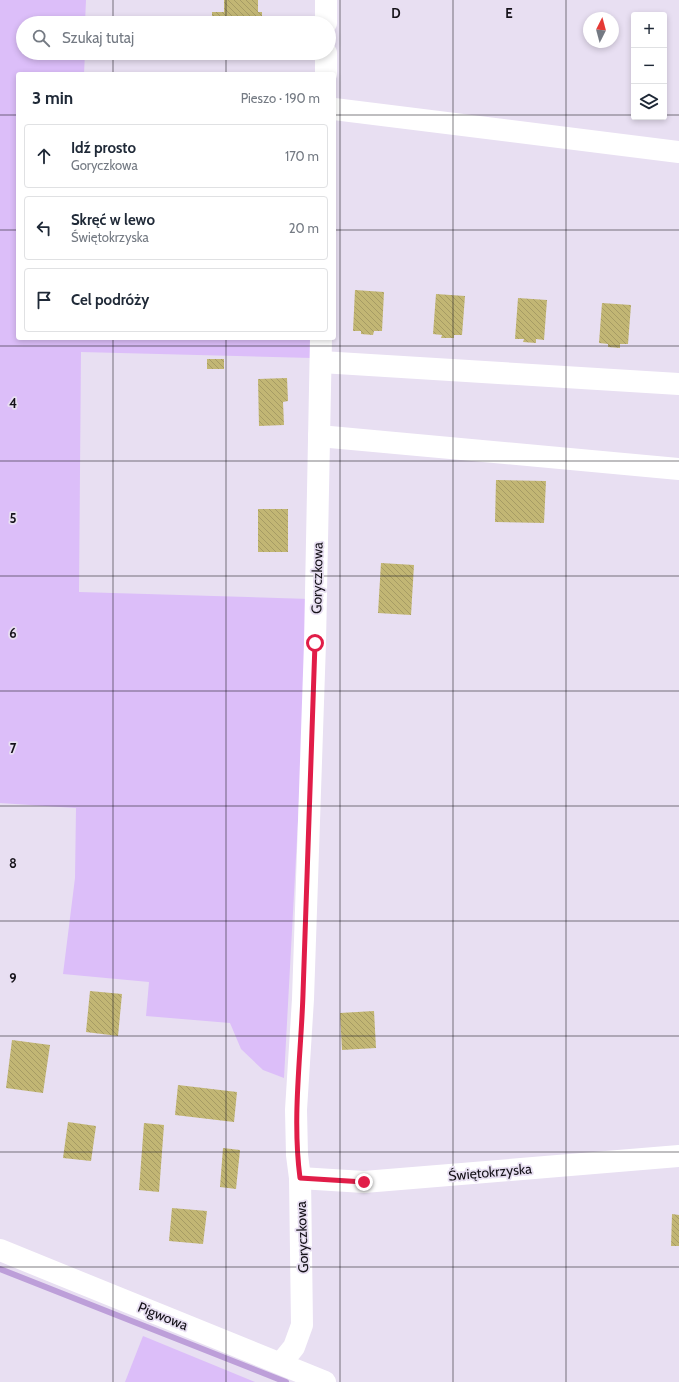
<!DOCTYPE html>
<html lang="pl">
<meta charset="utf-8">
<style>
:root{--surface:#fff;--page:#f2f2f3;--text:#1f2937;--muted:#747a83;--line:#e0e1e3}
body{margin:0;font-family:Cabin,sans-serif;background:var(--page);color:var(--text)}
.controls{position:absolute;right:12px;top:12px;display:grid;overflow:hidden;border-radius:4px;box-shadow:0 2px 6px #0003}
.controls button{width:36px;height:36px;display:grid;place-items:center;padding:0;border:0;border-bottom:1px solid var(--line);background:var(--surface);color:var(--text);font:20px sans-serif}
.compass{position:absolute;left:583px;top:12px;width:36px;height:36px;border-radius:50%;background:var(--surface);box-shadow:0 2px 6px #0003;rotate:6deg}
.stop{position:absolute;width:12px;height:12px;margin:-9px;border:3px solid #e11d48;border-radius:50%;background:#fff}
.stop.end{background:#e11d48;border-color:#fff;box-shadow:0 1px 4px #0008}
.list{margin:0;padding:0;list-style:none}
h2{display:flex;justify-content:space-between;align-items:center;height:52px;margin:0;padding:0 16px;font-size:17px}
h2 small{font-size:13px;font-weight:400;color:var(--muted)}
.list li{display:grid;grid-template-columns:26px 1fr auto;gap:12px;align-items:center;box-sizing:border-box;height:64px;margin:0 8px 8px;padding:0 8px;border:1px solid var(--line);border-radius:4px}
.list b{display:block;font-size:15px;white-space:nowrap}
.list p{margin:0;font-size:13px;white-space:nowrap;color:var(--muted)}
.list em{font-size:13px;font-style:normal;color:var(--muted)}
.icon{flex:none;width:22px;height:22px;fill:none;stroke:currentColor;stroke-width:2;stroke-linecap:round;stroke-linejoin:round}
.map{position:relative;flex:none;width:679px;height:1382px;overflow:hidden}
.search{position:absolute;background:var(--surface);box-shadow:0 2px 6px #0003;left:16px;top:16px;width:320px;height:44px;display:flex;align-items:center;gap:10px;box-sizing:border-box;padding:0 14px;border-radius:22px;color:var(--muted);font-size:15px}
.panel{position:absolute;background:var(--surface);box-shadow:0 2px 6px #0003;left:16px;top:72px;width:320px;height:268px;border-radius:4px}
.map>svg:first-child{display:block}
.grass{fill:#dcbef9}
.lines{fill:none;stroke-linecap:round;stroke-linejoin:round}
.stream{stroke:#bd9fd9;stroke-width:6}
.building{fill:url(#building-back-hatch)}
.minor{stroke:#fff;stroke-width:22}
.route{stroke:#e11d48;stroke-width:5}
.grid{fill:none;stroke:#151219;stroke-width:1;stroke-opacity:0.55}
.labels{text-anchor:middle;stroke-width:3.5;stroke-linejoin:round;paint-order:stroke}
.street-label{font-size:14px;fill:#151219;stroke:#e8dff2}
.grid-label{font-size:13px;text-anchor:middle;font-weight:bold;fill:#151219;stroke:#e8dff2;stroke-width:3.5;stroke-linejoin:round;paint-order:stroke}
</style>
<div class="map">
<svg width="679" height="1382" viewBox="0 0 679 1382">
<defs>
<pattern id="building-back-hatch" width="6" height="6" patternUnits="userSpaceOnUse"><rect width="6" height="6" fill="#c2b674"/><path d="M-1 5l2 2M0 0l6 6M5-1l2 2" fill="none" stroke="#a69b64"/></pattern>
</defs>
<rect width="100%" height="100%" fill="#e8dff2"/>
<g class="grass">
<path d="M0 0H86L85 23H23V53H85L84 74H18V338H313L312 358 81 352 79 592 310 599 284 1078 263 1070 241 1049 230 1023 146 1016 149 982 63 974 75 878 76 808 0 803Z"/>
<path d="M143 1336 255 1382H125Z"/>
</g>
<g class="lines">
<path class="stream" d="M0 1269 286 1382"/>
</g>
<g class="building">
<path d="M224 0H258V12H262V23H212V12H224Z"/>
<path d="M355 290 384 292 382 331H374L373 335 361 334V331H353Z"/>
<path d="M436 294 465 296 462 335H454V338H441L442 335 433 334Z"/>
<path d="M518 298 547 300 544 340 536 339V343L523 342 524 339H515Z"/>
<path d="M602 303 631 305 628 344H620V348L608 347V344L599 343Z"/>
<rect x="207" y="359" width="17" height="10"/>
<path d="M287 378 288 401 283 402 284 425 259 426 258 379Z"/>
<path d="M496 480 546 481 544 523 495 522Z"/>
<rect x="258" y="509" width="30" height="43"/>
<path d="M381 563 414 565 411 615 378 613Z"/>
<path d="M90 991 122 994 118 1036 86 1032Z"/>
<path d="M374 1011 376 1048 342 1050 340 1013Z"/>
<path d="M12 1040 50 1045 43 1093 6 1088Z"/>
<path d="M178 1085 237 1092 234 1122 175 1115Z"/>
<path d="M68 1122 96 1126 91 1161 63 1158Z"/>
<path d="M144 1123 164 1125 159 1192 139 1190Z"/>
<path d="M223 1148 240 1150 236 1189 220 1187Z"/>
<path d="M172 1208 207 1211 203 1244 169 1241Z"/>
<path d="M672 1214 679 1215V1246H671Z"/>
</g>
<g class="lines">
<g class="minor">
<path d="M326 23V0"/>
<path d="M326 74V53"/>
<path d="M334 109 679 152"/>
<path d="M321 362 679 384"/>
<path d="M319 436 679 469"/>
<path d="M300 1178 364 1182 679 1156"/>
<path d="M0 1250 325 1382"/>
<path d="M281 1363 294 1347 302 1325 300 1178 297 1155 296 1110 303 999 315 643 321 338"/>
</g>
</g>
<g class="lines">
<path class="route" d="M315 643C311 760 307 877 303 994 301 1056 292 1117 300 1178L364 1182"/>
</g>
<path class="grid" d="M113 0V23M226 0V23M340 0V1382M453 0V1382M566 0V1382M113 53V74M226 53V74M0 115H18M334 115H634M664 115H679M0 230H18M334 230H679M113 338V1382M226 338V1382M0 346H679M0 461H679M0 576H679M0 691H679M0 806H679M0 921H679M0 1036H679M0 1152H679M0 1267H679"/>
<g class="labels">
<g class="street-label">
<text transform="translate(317 578) rotate(-89)" y="5">Goryczkowa</text>
<text transform="translate(490 1172) rotate(-5)" y="5">Świętokrzyska</text>
<text transform="translate(302 1237) rotate(-92)" y="5">Goryczkowa</text>
<text transform="translate(163 1316) rotate(22)" y="5">Pigwowa</text>
</g>
</g>
<g class="grid-label">
<text x="396" y="18">D</text>
<text x="509" y="18">E</text>
<text x="13" y="408">4</text>
<text x="13" y="523">5</text>
<text x="13" y="638">6</text>
<text x="13" y="753">7</text>
<text x="13" y="868">8</text>
<text x="13" y="983">9</text>
</g>
</svg>
<div class="controls">
<button>+</button>
<button>−</button>
<button><svg class="icon" aria-label="layers" viewBox="0 0 24 24"><path d="M12 4l9 5-9 5-9-5zM3 14l9 5 9-5"/></svg></button>
</div>
<svg class="compass" viewBox="-18 -18 36 36"><path d="M0-13l5 13h-10z" fill="#e53935"/><path d="M0 13l5-13h-10z" fill="#747a83"/></svg>
<div class="stop" style="left:315px;top:643px"></div>
<div class="stop end" style="left:364px;top:1182px"></div>
<div class="search"><svg class="icon" aria-label="search" viewBox="0 0 24 24"><circle cx="10" cy="10" r="6"/><path d="M15 15l6 6"/></svg>Szukaj tutaj</div>
<section class="panel">
<h2>3 min<small>Pieszo · 190 m</small></h2>
<ul class="list">
<li><svg class="icon" aria-label="ahead" viewBox="0 0 24 24"><path d="M12 20V5M6 11l6-6 6 6"/></svg><div><b>Idź prosto</b><p>Goryczkowa</p></div><em>170 m</em></li>
<li><svg class="icon" aria-label="left" viewBox="0 0 24 24"><path d="M17 20v-9H6M10 6l-5 5 5 5"/></svg><div><b>Skręć w lewo</b><p>Świętokrzyska</p></div><em>20 m</em></li>
<li><svg class="icon" aria-label="arrive" viewBox="0 0 24 24"><path d="M6 21V4h12l-3 4 3 4H6"/></svg><div><b>Cel podróży</b></div></li>
</ul>
</section>
</div>
